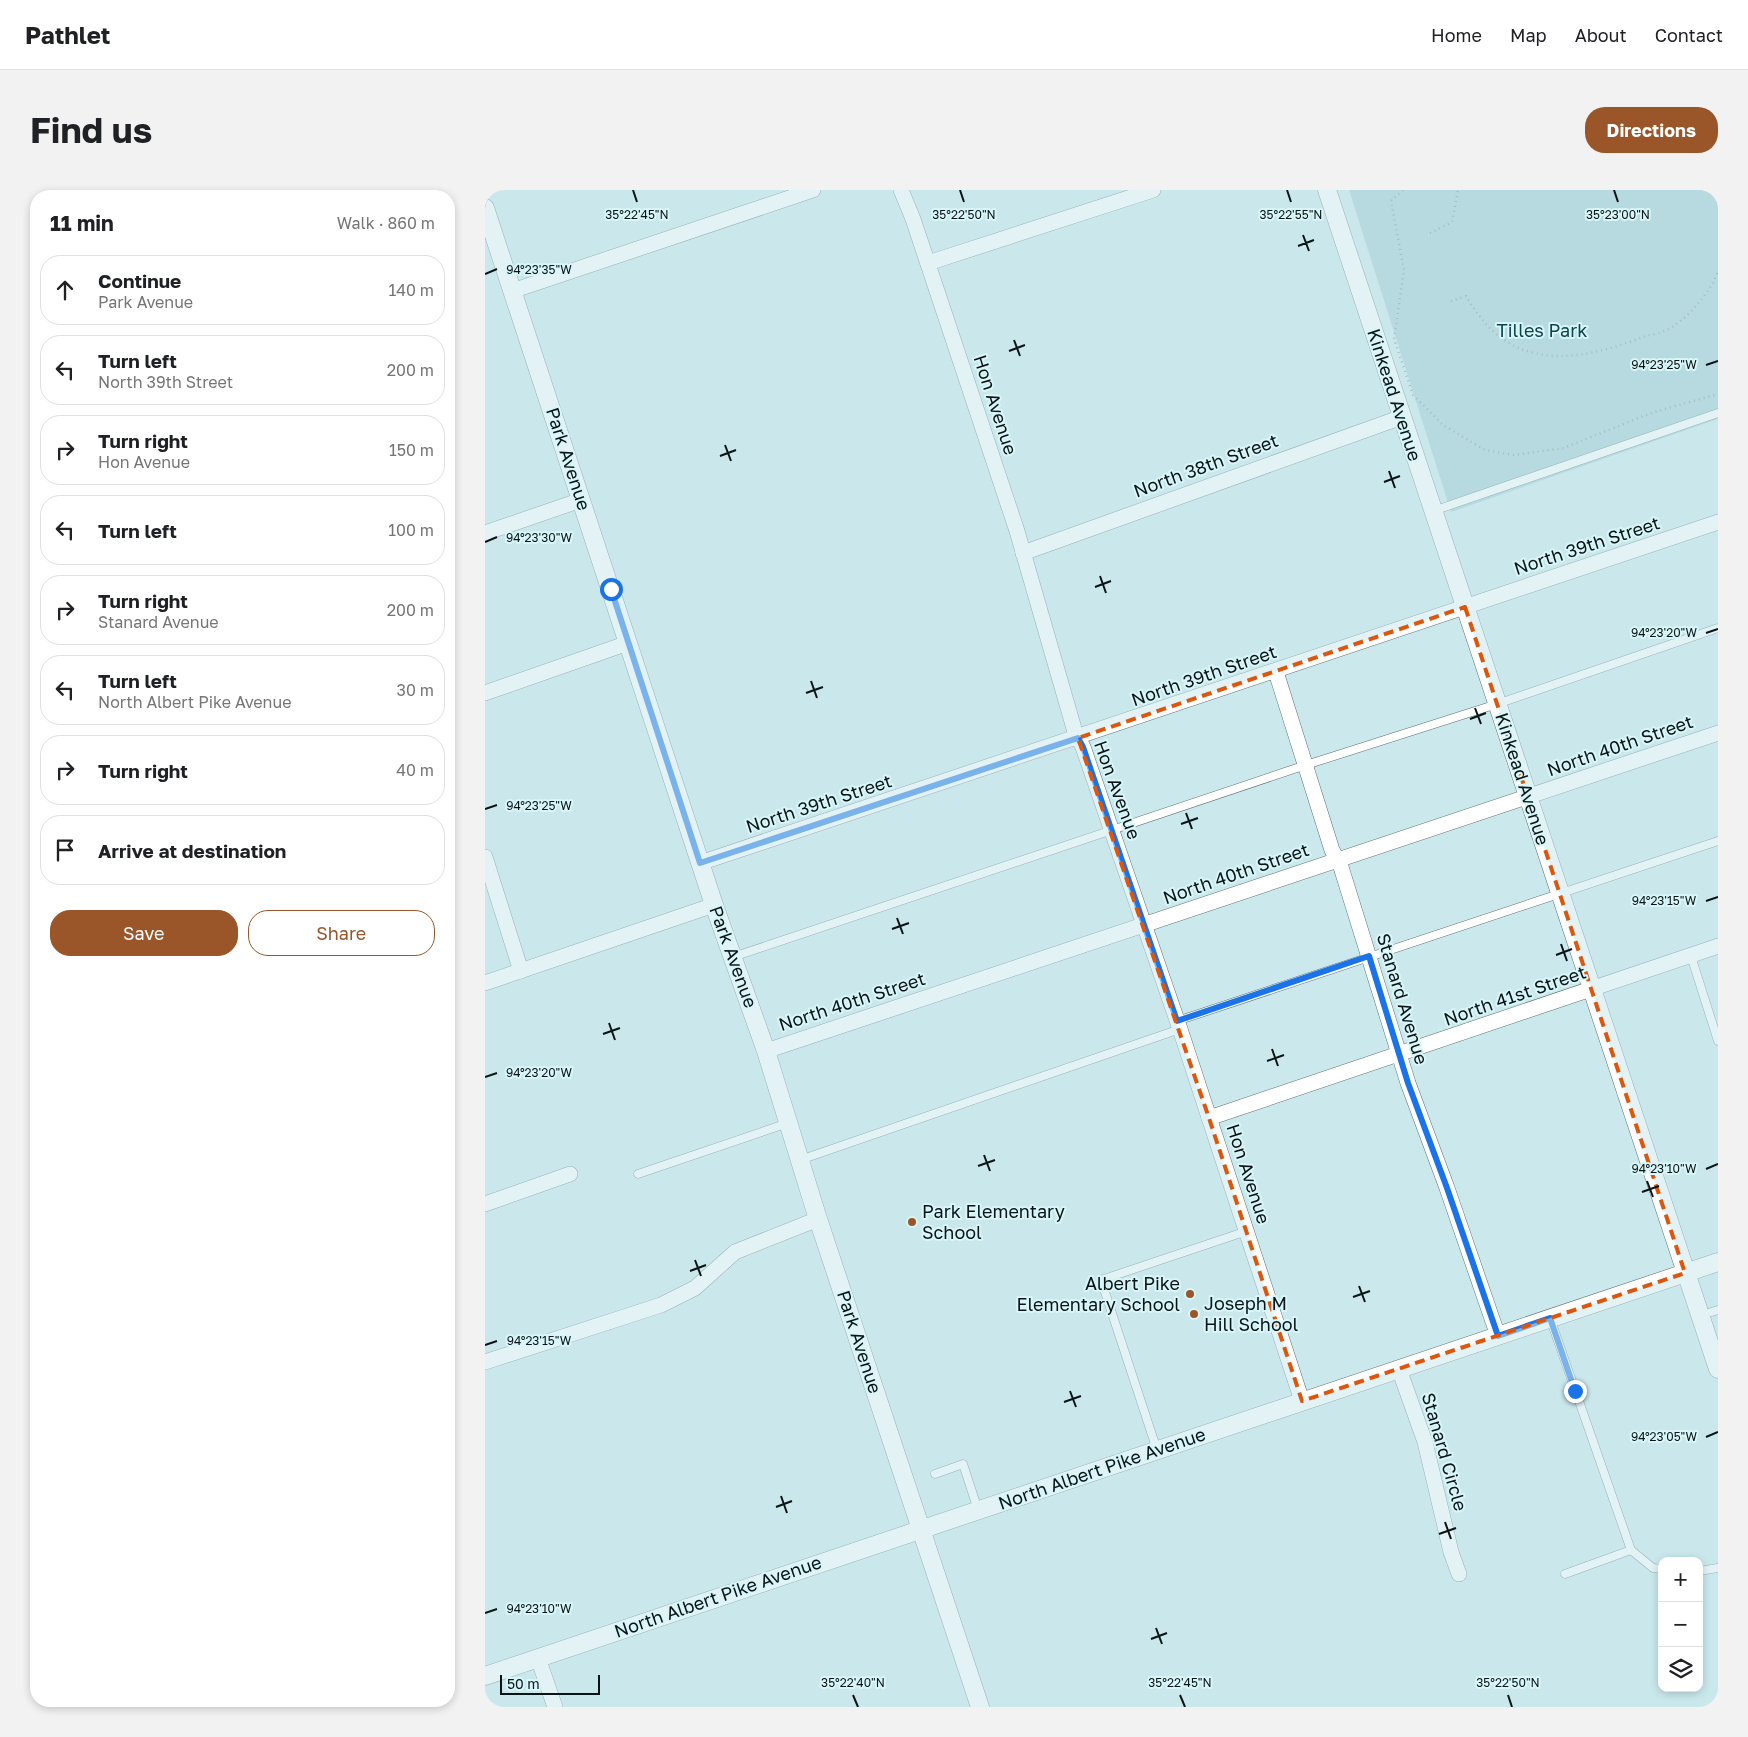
<!DOCTYPE html>
<meta charset="utf-8">
<style>
:root{--surface:#fff;--page:#f2f2f2;--text:#202124;--muted:#757577;--line:#e0e0e0;--accent:#9a5528}
body{margin:0;font-family:"Golos Text",sans-serif;background:var(--page);color:var(--text)}
.controls{position:absolute;right:15px;bottom:15px;display:grid;overflow:hidden;border-radius:10px;box-shadow:0 2px 8px #0003}
.controls button{width:45px;height:45px;display:grid;place-items:center;padding:0;border:0;border-bottom:1px solid var(--line);background:var(--surface);color:var(--text);font:25px sans-serif}
.scale{position:absolute;left:15px;bottom:12px;width:100px;box-sizing:border-box;padding-left:5px;border:2px solid #0a1415;border-top:0;font-size:14px;line-height:18px;white-space:nowrap;color:#0a1415;-webkit-text-stroke:4px #d8f6f9;paint-order:stroke}
.stop{position:absolute;width:15px;height:15px;margin:-11px;border:4px solid #1a73e8;border-radius:50%;background:#fff}
.stop.end{background:#1a73e8;border-color:#fff;box-shadow:0 1px 5px #0008}
.list{margin:0;padding:0;list-style:none}
h2{display:flex;justify-content:space-between;align-items:center;height:65px;margin:0;padding:0 20px;font-size:21px}
h2 small{font-size:16px;font-weight:400;color:var(--muted)}
.list li{display:grid;grid-template-columns:32px 1fr auto;gap:15px;align-items:center;box-sizing:border-box;height:70px;margin:0 10px 10px;padding:0 10px;border:1px solid var(--line);border-radius:20px}
.list b{display:block;font-size:19px;white-space:nowrap}
.list p{margin:0;font-size:16px;white-space:nowrap;color:var(--muted)}
.list em{font-size:16px;font-style:normal;color:var(--muted)}
.actions{display:flex;gap:10px;padding:15px 20px}
.actions a{flex:1;padding:11px 0;border:1px solid var(--accent);border-radius:20px;text-align:center;font-size:18px;color:var(--accent)}
.actions .main{background:var(--accent);color:#fff}
.icon{flex:none;width:28px;height:28px;fill:none;stroke:currentColor;stroke-width:2;stroke-linecap:round;stroke-linejoin:round}
.map{position:relative;flex:none;width:1233px;height:1517px;overflow:hidden;border-radius:20px}
header{display:flex;align-items:center;gap:30px;box-sizing:border-box;height:70px;padding:0 25px;background:var(--surface);border-bottom:1px solid var(--line)}
header strong{font-size:24px}
nav{display:flex;gap:28px;margin-inline-start:auto;font-size:18px}
.intro{display:flex;align-items:center;justify-content:space-between;box-sizing:border-box;height:120px;padding:0 30px}
h1{margin:0;font-size:35px}
.button{padding:12px 22px;border-radius:20px;background:var(--accent);color:#fff;font-size:18px;font-weight:700}
main{display:flex;gap:30px;padding:0 30px}
aside{flex:1;background:var(--surface);border-radius:20px;box-shadow:0 2px 8px #0003}
.map>svg:first-child{display:block}
.green{fill:#9dcbd0}
.lines{fill:none;stroke-linecap:round;stroke-linejoin:round}
.service-casing{stroke:#597376;stroke-width:9}
.minor-casing{stroke:#597376;stroke-width:16}
.tertiary-casing{stroke:#597376;stroke-width:19}
.path{stroke:#788c8f;stroke-width:2.5;stroke-dasharray:1 4;stroke-linecap:butt}
.service{stroke:#fff;stroke-width:8}
.minor{stroke:#fff;stroke-width:15}
.tertiary{stroke:#fff;stroke-width:18}
.route{stroke:#1a73e8;stroke-width:6}
.marked{fill:none;stroke:#dd560c;stroke-width:4;stroke-dasharray:10 6;stroke-linejoin:round}
.ticks{fill:none;stroke:#0a1415;stroke-width:2}
.poi-dot{fill:#9a5528;stroke:#d8f6f9;stroke-width:2}
.labels{text-anchor:middle;stroke-width:4;stroke-linejoin:round;paint-order:stroke}
.park-label{font-size:18px;fill:#0a454b;stroke:#d8f6f9}
.street-label{font-size:18px;fill:#0a1415;stroke:#d8f6f9}
.poi-label{font-size:18px;fill:#0a1415;stroke:#d8f6f9;text-anchor:start}
.ticks-label{font-size:12px;text-anchor:middle;fill:#0a1415;stroke:#d8f6f9;stroke-width:4;stroke-linejoin:round;paint-order:stroke}
</style>
<header>
<strong>Pathlet</strong>
<nav><a>Home</a><a>Map</a><a>About</a><a>Contact</a></nav>
</header>
<div class="intro"><h1>Find us</h1><a class="button">Directions</a></div>
<main>
<aside>
<h2>11 min<small>Walk · 860 m</small></h2>
<ul class="list">
<li><svg class="icon" aria-label="ahead" viewBox="0 0 24 24"><path d="M12 20V5M6 11l6-6 6 6"/></svg><div><b>Continue</b><p>Park Avenue</p></div><em>140 m</em></li>
<li><svg class="icon" aria-label="left" viewBox="0 0 24 24"><path d="M17 20v-9H6M10 6l-5 5 5 5"/></svg><div><b>Turn left</b><p>North 39th Street</p></div><em>200 m</em></li>
<li><svg class="icon" aria-label="right" viewBox="0 0 24 24"><path d="M7 20v-9h11M14 6l5 5-5 5"/></svg><div><b>Turn right</b><p>Hon Avenue</p></div><em>150 m</em></li>
<li><svg class="icon" aria-label="left" viewBox="0 0 24 24"><path d="M17 20v-9H6M10 6l-5 5 5 5"/></svg><div><b>Turn left</b></div><em>100 m</em></li>
<li><svg class="icon" aria-label="right" viewBox="0 0 24 24"><path d="M7 20v-9h11M14 6l5 5-5 5"/></svg><div><b>Turn right</b><p>Stanard Avenue</p></div><em>200 m</em></li>
<li><svg class="icon" aria-label="left" viewBox="0 0 24 24"><path d="M17 20v-9H6M10 6l-5 5 5 5"/></svg><div><b>Turn left</b><p>North Albert Pike Avenue</p></div><em>30 m</em></li>
<li><svg class="icon" aria-label="right" viewBox="0 0 24 24"><path d="M7 20v-9h11M14 6l5 5-5 5"/></svg><div><b>Turn right</b></div><em>40 m</em></li>
<li><svg class="icon" aria-label="arrive" viewBox="0 0 24 24"><path d="M6 21V4h12l-3 4 3 4H6"/></svg><div><b>Arrive at destination</b></div></li>
</ul>
<div class="actions"><a class="main">Save</a><a>Share</a></div>
</aside>
<div class="map">
<svg width="1233" height="1517" viewBox="0 0 1233 1517">
<rect width="100%" height="100%" fill="#cbe8ec"/>
<path class="green" d="M864 0H1233V229L966 322Z"/>
<g class="lines">
<g class="service-casing">
<g id="service">
<path d="M948 321 1233 223"/>
<path d="M1206 766 1233 851"/>
<path d="M248 767 821 575 1012 514 1233 438"/>
<path d="M692 831 1233 651"/>
<path d="M315 970 695 839"/>
<path d="M153 984 303 933"/>
<path d="M1216 1125 1233 1120"/>
<path d="M1065 1128 1146 1360 1168 1378 1177 1379"/>
<path d="M672 1260 616 1090 762 1041"/>
<path d="M450 1284 478 1274 493 1320"/>
<path d="M1214 1381 1233 1378"/>
<path d="M1080 1384 1146 1360"/>
</g>
</g>
<g class="minor-casing">
<g id="minor">
<path d="M416 0 428 29 532 341 590 542 598 557 695 839 817 1211"/>
<path d="M443 73 668 0"/>
<path d="M27 101 328 0"/>
<path d="M0 343 96 310"/>
<path d="M538 363 917 227"/>
<path d="M791 482 847 660 856 677 923 893 962 998 1013 1146"/>
<path d="M0 503 143 453"/>
<path d="M0 667 36 781"/>
<path d="M215 673 1233 332"/>
<path d="M0 793 229 715"/>
<path d="M281 861 1233 543"/>
<path d="M724 928 1233 756"/>
<path d="M0 1014 85 984"/>
<path d="M0 1172 176 1115 210 1098 250 1062 333 1029"/>
<path d="M914 1179 940 1252 966 1362 974 1384"/>
<path d="M53 1468 70 1517"/>
</g>
</g>
<g class="tertiary-casing">
<g id="tertiary">
<path d="M842 0 1233 1179"/>
<path d="M0 18 229 715 281 861 333 1029 495 1517"/>
<path d="M0 1486 1233 1072"/>
</g>
</g>
<g class="path">
<path d="M918 0 906 11 919 80 909 149 928 205 958 235 1000 260 1028 265 1079 258 1166 223 1233 204"/>
<path d="M945 43 967 32 973 0"/>
<path d="M966 111 981 106C997 133 1016 155 1049 163 1087 172 1126 159 1161 146 1169 144 1180 142 1187 137 1205 126 1225 102 1233 82"/>
</g>
<use href="#service" class="service"/>
<use href="#minor" class="minor"/>
<use href="#tertiary" class="tertiary"/>
</g>
<g class="lines">
<path class="route" d="M126 399 215 673 593 548 598 557 692 831 884 766 923 893 962 998 1013 1146 1065 1128 1090 1201"/>
</g>
<path d="M0 0H1233V1517H0ZM980 417 1200 1083 817 1211 724 928 593 548Z" fill="#cbe8ec" fill-opacity=".55" fill-rule="evenodd"/>
<path class="marked" d="M980 417 1200 1083 817 1211 724 928 593 548Z"/>
<path class="ticks" d="M148 0 152 12M475 0 479 12M802 0 806 12M1129 0 1133 12M818 45 824 61M813 56 829 50M0 84 12 79M529 150 535 166M524 161 540 155M1221 175 1233 171M240 255 246 271M235 266 251 260M904 281 910 298M899 292 915 286M0 352 12 347M615 386 621 403M610 397 626 391M1221 443 1233 439M326 491 332 508M321 503 338 497M990 518 996 534M985 529 1001 523M0 619 12 615M701 623 707 639M696 634 713 628M1221 711 1233 707M412 728 418 744M407 739 424 733M1076 754 1082 771M1071 765 1087 759M124 833 130 850M118 844 135 838M787 859 793 876M782 871 799 865M0 887 12 883M499 965 505 981M493 976 510 970M1221 979 1233 974M1162 991 1168 1007M1157 1002 1174 996M210 1070 216 1086M205 1081 221 1075M874 1096 880 1112M868 1107 885 1101M0 1155 12 1151M585 1201 591 1217M579 1212 596 1206M1221 1247 1233 1242M296 1306 302 1323M291 1317 307 1311M960 1332 966 1349M954 1344 971 1338M0 1423 12 1419M671 1438 677 1454M666 1449 682 1443M368 1505 373 1517M695 1505 700 1517M1023 1505 1027 1517"/>
<g class="poi-dot">
<circle cx="427" cy="1032" r="5"/>
<circle cx="705" cy="1104" r="5"/>
<circle cx="709" cy="1124" r="5"/>
</g>
<g class="labels">
<g class="park-label">
<text x="1057" y="147">Tilles Park</text>
</g>
<g class="street-label">
<text transform="translate(909 205) rotate(72)" y="6">Kinkead Avenue</text>
<text transform="translate(510 215) rotate(72)" y="6">Hon Avenue</text>
<text transform="translate(83 269) rotate(72)" y="6">Park Avenue</text>
<text transform="translate(721 276) rotate(-20)" y="6">North 38th Street</text>
<text transform="translate(1102 356) rotate(-18)" y="6">North 39th Street</text>
<text transform="translate(719 486) rotate(-19)" y="6">North 39th Street</text>
<text transform="translate(1135 556) rotate(-19)" y="6">North 40th Street</text>
<text transform="translate(1037 589) rotate(72)" y="6">Kinkead Avenue</text>
<text transform="translate(632 600) rotate(70)" y="6">Hon Avenue</text>
<text transform="translate(334 614) rotate(-18)" y="6">North 39th Street</text>
<text transform="translate(751 684) rotate(-19)" y="6">North 40th Street</text>
<text transform="translate(248 767) rotate(70)" y="6">Park Avenue</text>
<text transform="translate(1030 806) rotate(-19)" y="6">North 41st Street</text>
<text transform="translate(917 809) rotate(73)" y="6">Stanard Avenue</text>
<text transform="translate(367 812) rotate(-18)" y="6">North 40th Street</text>
<text transform="translate(763 984) rotate(72)" y="6">Hon Avenue</text>
<text transform="translate(374 1152) rotate(72)" y="6">Park Avenue</text>
<text transform="translate(959 1262) rotate(74)" y="6">Stanard Circle</text>
<text transform="translate(617 1279) rotate(-19)" y="6">North Albert Pike Avenue</text>
<text transform="translate(233 1407) rotate(-19)" y="6">North Albert Pike Avenue</text>
</g>
<g class="poi-label">
<text x="437" y="1028">Park Elementary<tspan x="437" dy="21">School</tspan></text>
<text x="695" y="1100" text-anchor="end">Albert Pike<tspan x="695" dy="21">Elementary School</tspan></text>
<text x="719" y="1120">Joseph M<tspan x="719" dy="21">Hill School</tspan></text>
</g>
</g>
<g class="ticks-label">
<text x="806" y="29">35°22'55"N</text>
<text x="1133" y="29">35°23'00"N</text>
<text x="152" y="29">35°22'45"N</text>
<text x="479" y="29">35°22'50"N</text>
<text x="54" y="84">94°23'35"W</text>
<text x="1179" y="179">94°23'25"W</text>
<text x="54" y="352">94°23'30"W</text>
<text x="1179" y="447">94°23'20"W</text>
<text x="54" y="620">94°23'25"W</text>
<text x="1179" y="715">94°23'15"W</text>
<text x="54" y="887">94°23'20"W</text>
<text x="1179" y="983">94°23'10"W</text>
<text x="54" y="1155">94°23'15"W</text>
<text x="1179" y="1251">94°23'05"W</text>
<text x="54" y="1423">94°23'10"W</text>
<text x="368" y="1497">35°22'40"N</text>
<text x="695" y="1497">35°22'45"N</text>
<text x="1023" y="1497">35°22'50"N</text>
</g>
</svg>
<div class="controls">
<button>+</button>
<button>−</button>
<button><svg class="icon" aria-label="layers" viewBox="0 0 24 24"><path d="M12 4l9 5-9 5-9-5zM3 14l9 5 9-5"/></svg></button>
</div>
<div class="scale">50 m</div>
<div class="stop" style="left:126px;top:399px"></div>
<div class="stop end" style="left:1090px;top:1201px"></div>
</div>
</main>
